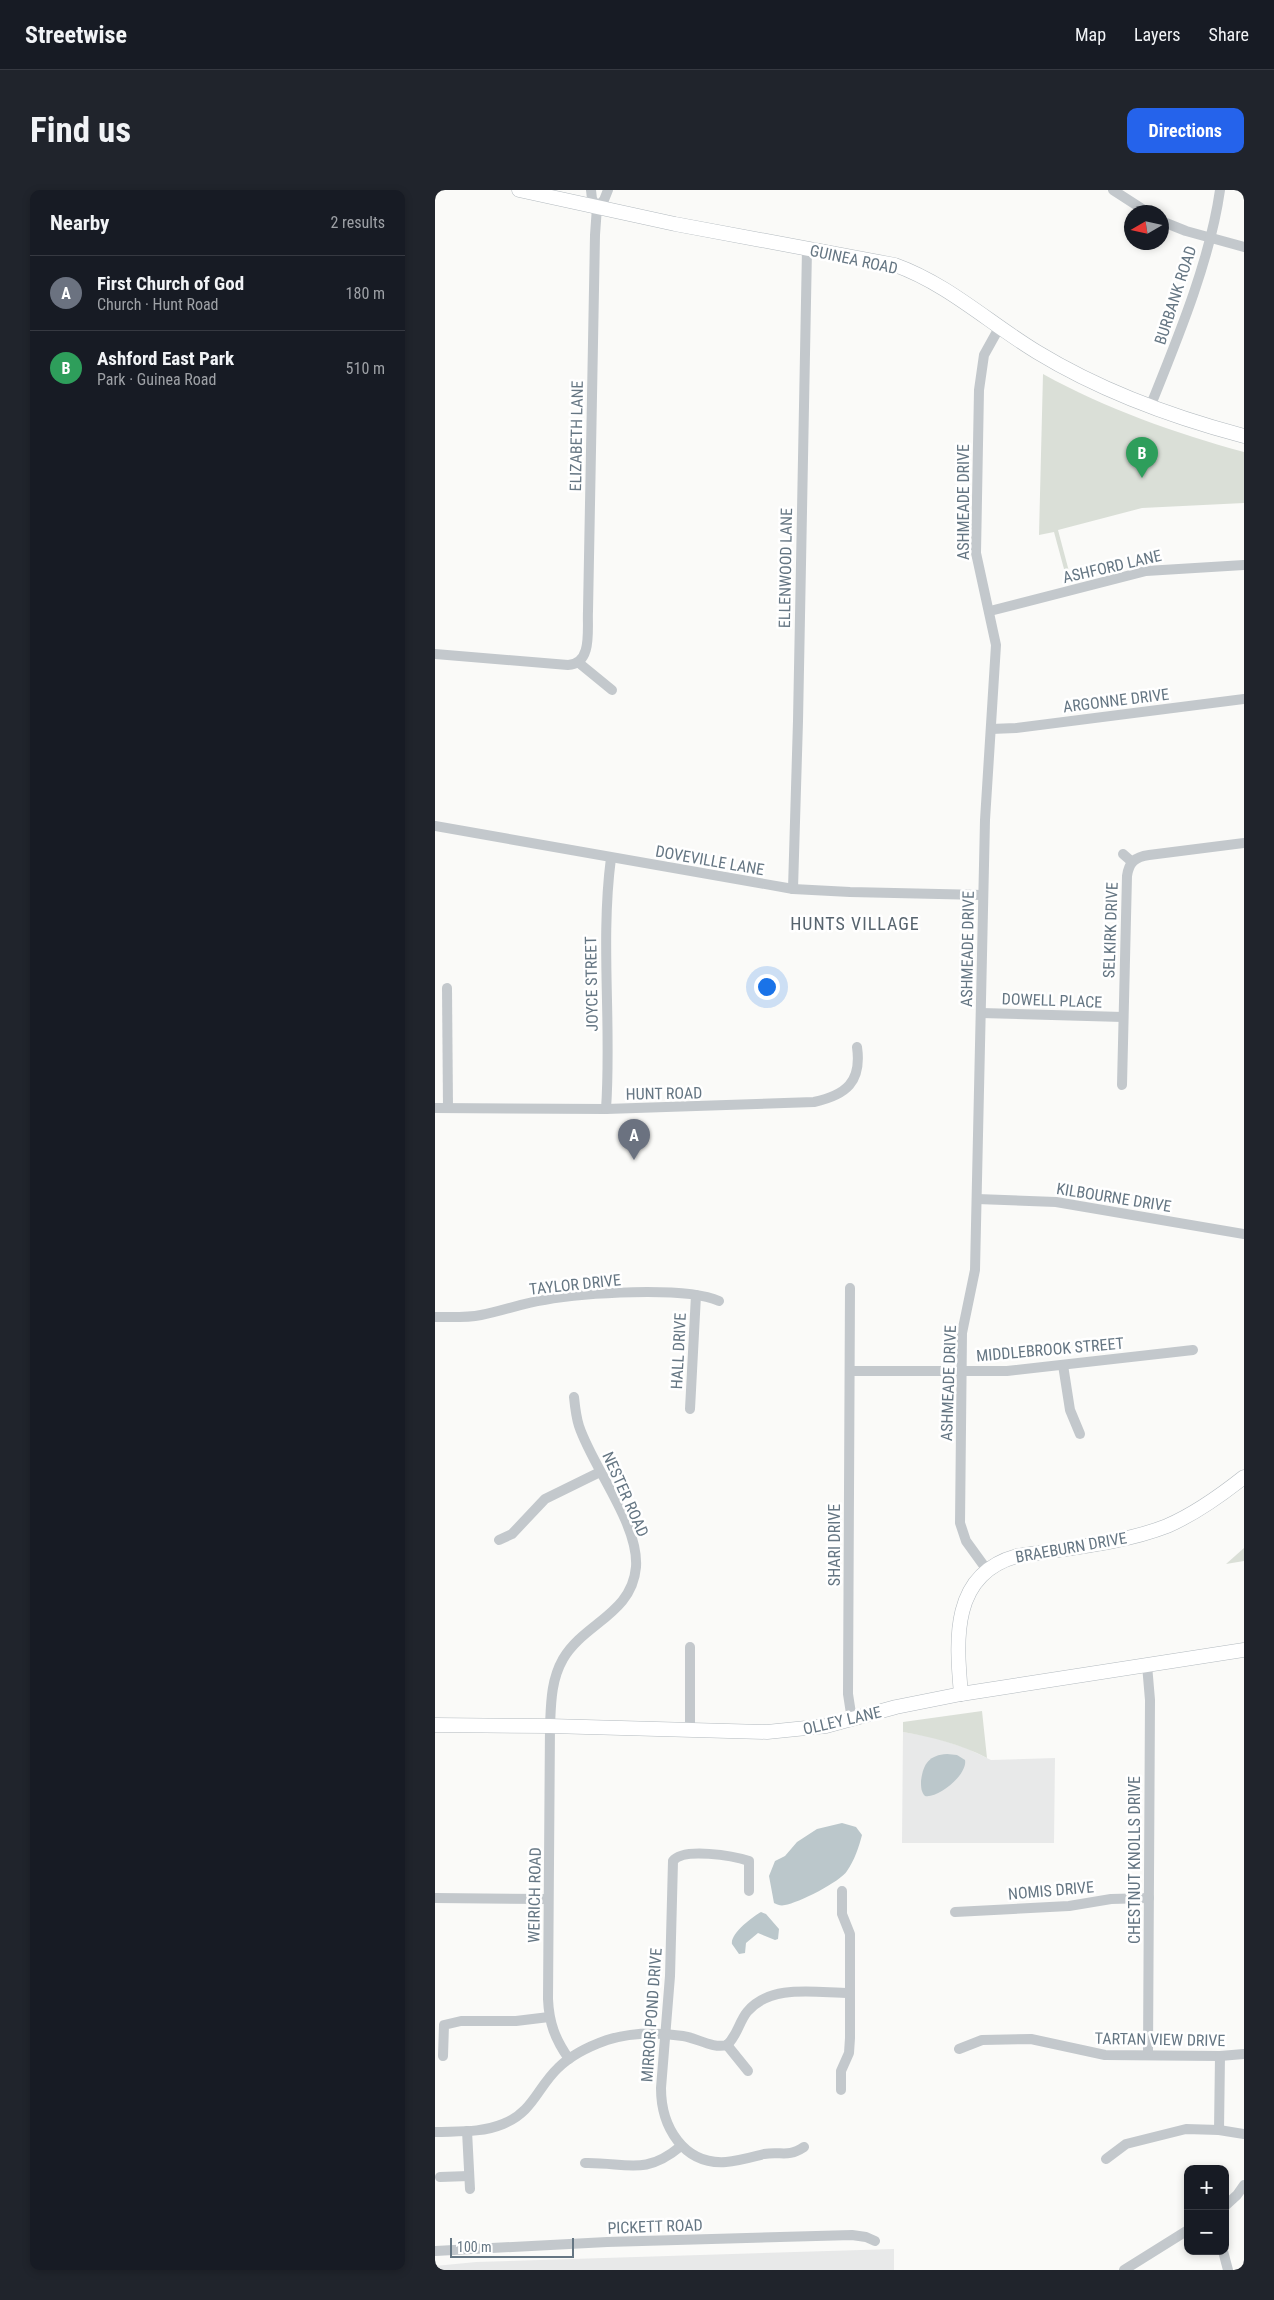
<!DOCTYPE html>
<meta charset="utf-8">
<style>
:root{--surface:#171b24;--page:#20242c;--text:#f1f3f6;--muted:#9ea1a6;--line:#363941;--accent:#2563eb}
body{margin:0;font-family:"Roboto Condensed",sans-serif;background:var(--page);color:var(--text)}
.controls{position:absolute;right:15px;bottom:15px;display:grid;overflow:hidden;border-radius:10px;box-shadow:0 2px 8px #0003}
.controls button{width:45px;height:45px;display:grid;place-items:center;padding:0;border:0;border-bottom:1px solid var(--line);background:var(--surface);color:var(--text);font:25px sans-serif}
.compass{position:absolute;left:689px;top:15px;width:45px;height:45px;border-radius:50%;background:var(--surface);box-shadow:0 2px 8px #0003;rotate:261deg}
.scale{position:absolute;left:15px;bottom:12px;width:124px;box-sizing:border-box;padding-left:5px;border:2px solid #657683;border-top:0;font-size:14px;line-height:18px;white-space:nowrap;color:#657683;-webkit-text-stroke:4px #fff;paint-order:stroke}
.you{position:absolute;left:331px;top:796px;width:18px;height:18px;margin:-12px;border:4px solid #fff;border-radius:50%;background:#1a73e8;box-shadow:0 0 0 8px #1a73e833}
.badge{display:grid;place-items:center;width:32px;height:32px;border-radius:50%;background:var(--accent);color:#fff;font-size:16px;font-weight:700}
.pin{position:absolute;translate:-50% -41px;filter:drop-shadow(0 1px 2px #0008)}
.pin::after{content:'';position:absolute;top:26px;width:18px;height:15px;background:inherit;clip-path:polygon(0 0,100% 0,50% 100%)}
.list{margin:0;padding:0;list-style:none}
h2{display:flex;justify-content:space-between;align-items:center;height:65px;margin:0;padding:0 20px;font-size:21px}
h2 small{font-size:16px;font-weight:400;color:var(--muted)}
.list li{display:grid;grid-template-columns:32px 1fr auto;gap:15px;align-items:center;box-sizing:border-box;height:75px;padding:0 20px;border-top:1px solid var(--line)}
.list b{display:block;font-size:19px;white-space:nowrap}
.list p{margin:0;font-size:16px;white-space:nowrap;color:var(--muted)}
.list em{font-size:16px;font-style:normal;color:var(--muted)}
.map{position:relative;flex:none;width:809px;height:2080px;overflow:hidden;border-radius:10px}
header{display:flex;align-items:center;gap:30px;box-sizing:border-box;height:70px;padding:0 25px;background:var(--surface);border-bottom:1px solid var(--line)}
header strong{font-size:24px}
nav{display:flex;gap:28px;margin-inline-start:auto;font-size:18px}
.intro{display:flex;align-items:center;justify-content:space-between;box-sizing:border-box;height:120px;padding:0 30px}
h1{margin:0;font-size:35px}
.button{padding:12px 22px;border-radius:10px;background:var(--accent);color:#fff;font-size:18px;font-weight:700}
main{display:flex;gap:30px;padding:0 30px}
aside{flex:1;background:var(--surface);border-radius:10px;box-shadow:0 2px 8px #0003}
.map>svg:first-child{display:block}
.built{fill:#e8e9e9}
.green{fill:#dadfd7}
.water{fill:#bbc7cb}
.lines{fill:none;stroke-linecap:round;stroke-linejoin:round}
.secondary-casing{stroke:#b3babf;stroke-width:15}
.street{stroke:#c3c8cc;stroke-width:10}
.secondary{stroke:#fff;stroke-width:14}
.labels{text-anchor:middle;stroke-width:5;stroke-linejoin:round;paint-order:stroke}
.street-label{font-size:16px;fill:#657683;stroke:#fff}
.neighbourhood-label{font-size:18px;letter-spacing:1px;fill:#57646e;stroke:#fff}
</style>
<header>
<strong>Streetwise</strong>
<nav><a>Map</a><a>Layers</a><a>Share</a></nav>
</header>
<div class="intro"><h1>Find us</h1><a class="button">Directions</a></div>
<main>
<aside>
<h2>Nearby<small>2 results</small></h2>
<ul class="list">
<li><span class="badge" style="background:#6b7280">A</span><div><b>First Church of God</b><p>Church · Hunt Road</p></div><em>180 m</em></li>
<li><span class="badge" style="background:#2e9e5b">B</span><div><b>Ashford East Park</b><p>Park · Guinea Road</p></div><em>510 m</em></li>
</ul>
</aside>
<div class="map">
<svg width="809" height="2080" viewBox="0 0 809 2080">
<rect width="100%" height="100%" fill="#fafaf8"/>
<g class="built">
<path d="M468 1542 497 1547 531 1558 556 1570 620 1568 619 1653H467Z"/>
<path d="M459 2059V2080H0V2076L41 2072Z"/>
</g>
<g class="green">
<path d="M608 184C671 219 740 243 809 262V313L707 318 623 340 636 389 632 390 619 342 604 345Z"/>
<path d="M809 1358V1371L791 1374Z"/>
<path d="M547 1521 552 1568C525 1554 497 1547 468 1542V1532Z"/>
</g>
<g class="water">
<path d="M512 1564 522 1565 530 1570C533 1585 502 1609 490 1606 486 1602 486 1597 486 1591 488 1574 494 1565 512 1564Z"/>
<path d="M407 1633 421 1637 427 1645C424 1657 419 1671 412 1681 405 1692 363 1713 350 1715 346 1716 343 1715 339 1713L334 1686 340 1671 350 1666 362 1652 382 1639Z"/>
<path d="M326 1722 331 1724 344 1739 343 1749 340 1750 323 1743 311 1753 310 1763 304 1764 297 1754C295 1744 317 1727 326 1722Z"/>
</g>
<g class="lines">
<g class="secondary-casing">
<g id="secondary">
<path d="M84 0 240 34 460 75C513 94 554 133 602 162 666 201 737 227 809 246"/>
<path d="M526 1504C521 1449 516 1384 582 1366 630 1358 686 1354 732 1336 760 1324 785 1306 809 1287"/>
<path d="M0 1535 115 1536 332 1542 391 1536 461 1517 526 1504 809 1460"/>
</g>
</g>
<g class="street">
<path d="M156 0 157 9 162 17"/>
<path d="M678 0 712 22"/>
<path d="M726 31 751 41 809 57"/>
<path d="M715 217C742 150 775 71 785 0"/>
<path d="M555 421 711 381 809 375"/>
<path d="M0 464 133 475C158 474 152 439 153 421L160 45 162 17 169 10 173 0"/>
<path d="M144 473 177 500"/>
<path d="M556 539 581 538 809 509"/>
<path d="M0 636 358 699 415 702 548 705"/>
<path d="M688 664 696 671"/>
<path d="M358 699 363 531 372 59"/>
<path d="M12 798 13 918"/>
<path d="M546 823 688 827"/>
<path d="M687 895 692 686C694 672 700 667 714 665L809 653"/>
<path d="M0 918 171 919 379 912C411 905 427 892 422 857"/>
<path d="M171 919C177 836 165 752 176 668"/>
<path d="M542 1009 621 1012 809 1044"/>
<path d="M415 1098 413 1504 417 1530"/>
<path d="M0 1127C15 1127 31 1128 46 1125 67 1121 88 1113 109 1110 147 1103 250 1096 284 1111"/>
<path d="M628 1175 635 1220 645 1244"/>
<path d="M415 1181H572L758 1160"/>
<path d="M255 1219 261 1105"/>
<path d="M64 1350 77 1344 110 1309 165 1282"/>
<path d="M552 1380 531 1351 525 1333 527 1143 540 1080 550 630 561 455 541 363 544 200 549 165 564 138"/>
<path d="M255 1457V1540"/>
<path d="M712 1475 715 1510 713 1865"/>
<path d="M314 1701V1671C299 1666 248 1657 238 1671L235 1786 226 1898C226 1936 248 1975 291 1972 304 1971 317 1967 329 1964 347 1961 352 1968 369 1957"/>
<path d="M0 1708 113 1709"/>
<path d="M520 1722 634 1716 676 1709 714 1708"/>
<path d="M292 1855C302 1846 304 1832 312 1822 336 1793 382 1803 415 1803"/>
<path d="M292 1855 313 1881"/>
<path d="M524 1859 547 1850 596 1849 670 1865 785 1866 809 1864"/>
<path d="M8 1866 9 1835 26 1831H81L114 1827"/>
<path d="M134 1869C120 1849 114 1833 113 1809L115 1536C116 1513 116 1490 128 1469 149 1433 197 1424 201 1377 204 1334 158 1278 144 1236 141 1227 140 1217 139 1207"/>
<path d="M406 1900V1881L414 1863 415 1848V1744L407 1724V1701"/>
<path d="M784 1940 785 1866"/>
<path d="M32 1941 35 1999"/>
<path d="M0 1942C23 1941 46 1943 68 1934 98 1922 102 1898 123 1878 136 1865 155 1856 172 1850 197 1842 223 1842 248 1846 262 1848 278 1859 292 1855"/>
<path d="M671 1969 691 1954 751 1939 784 1940 809 1944"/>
<path d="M150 1973C191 1972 209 1987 246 1956"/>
<path d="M5 1987 34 1986"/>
<path d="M790 2016 802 2005 809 1995"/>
<path d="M0 2061 172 2052 417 2045 431 2047 440 2051"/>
<path d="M788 2061 793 2080"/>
<path d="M689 2080 753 2040"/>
</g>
<use href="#secondary" class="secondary"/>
</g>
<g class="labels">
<g class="street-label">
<text transform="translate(419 69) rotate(12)" y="6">GUINEA ROAD</text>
<text transform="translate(740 105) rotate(-72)" y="6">BURBANK ROAD</text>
<text transform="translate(141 246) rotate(-89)" y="6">ELIZABETH LANE</text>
<text transform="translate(528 312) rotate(-90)" y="6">ASHMEADE DRIVE</text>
<text transform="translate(677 376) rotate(-13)" y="6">ASHFORD LANE</text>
<text transform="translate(350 378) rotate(-89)" y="6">ELLENWOOD LANE</text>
<text transform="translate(681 510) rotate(-7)" y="6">ARGONNE DRIVE</text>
<text transform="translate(275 670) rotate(10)" y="6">DOVEVILLE LANE</text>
<text transform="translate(675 740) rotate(-88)" y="6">SELKIRK DRIVE</text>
<text transform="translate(532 759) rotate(-89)" y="6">ASHMEADE DRIVE</text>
<text transform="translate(156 794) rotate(-91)" y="6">JOYCE STREET</text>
<text transform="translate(617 810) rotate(2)" y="6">DOWELL PLACE</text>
<text transform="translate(229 903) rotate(-1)" y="6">HUNT ROAD</text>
<text transform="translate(679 1007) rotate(9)" y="6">KILBOURNE DRIVE</text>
<text transform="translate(140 1094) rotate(-6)" y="6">TAYLOR DRIVE</text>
<text transform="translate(615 1159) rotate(-5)" y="6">MIDDLEBROOK STREET</text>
<text transform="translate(243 1161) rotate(-87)" y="6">HALL DRIVE</text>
<text transform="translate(513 1193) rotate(-88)" y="6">ASHMEADE DRIVE</text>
<text transform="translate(191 1304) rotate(66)" y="6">NESTER ROAD</text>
<text transform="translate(399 1355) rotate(-90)" y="6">SHARI DRIVE</text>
<text transform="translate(636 1357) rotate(-10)" y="6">BRAEBURN DRIVE</text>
<text transform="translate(407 1530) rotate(-13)" y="6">OLLEY LANE</text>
<text transform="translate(699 1670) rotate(-90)" y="6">CHESTNUT KNOLLS DRIVE</text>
<text transform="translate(616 1700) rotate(-5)" y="6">NOMIS DRIVE</text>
<text transform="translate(99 1705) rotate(-89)" y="6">WEIRICH ROAD</text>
<text transform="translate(216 1825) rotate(-86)" y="6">MIRROR POND DRIVE</text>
<text transform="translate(725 1849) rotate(1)" y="6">TARTAN VIEW DRIVE</text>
<text transform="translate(220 2036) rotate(-2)" y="6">PICKETT ROAD</text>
</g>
<g class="neighbourhood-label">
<text x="420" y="740">HUNTS VILLAGE</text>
</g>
</g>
</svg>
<div class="controls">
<button>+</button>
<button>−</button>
</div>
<svg class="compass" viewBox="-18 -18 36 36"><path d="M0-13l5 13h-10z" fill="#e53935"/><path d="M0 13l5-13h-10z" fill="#9ea1a6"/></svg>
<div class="scale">100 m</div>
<div class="you"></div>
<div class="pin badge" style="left:199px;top:970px;background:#6b7280">A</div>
<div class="pin badge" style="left:707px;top:288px;background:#2e9e5b">B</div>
</div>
</main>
